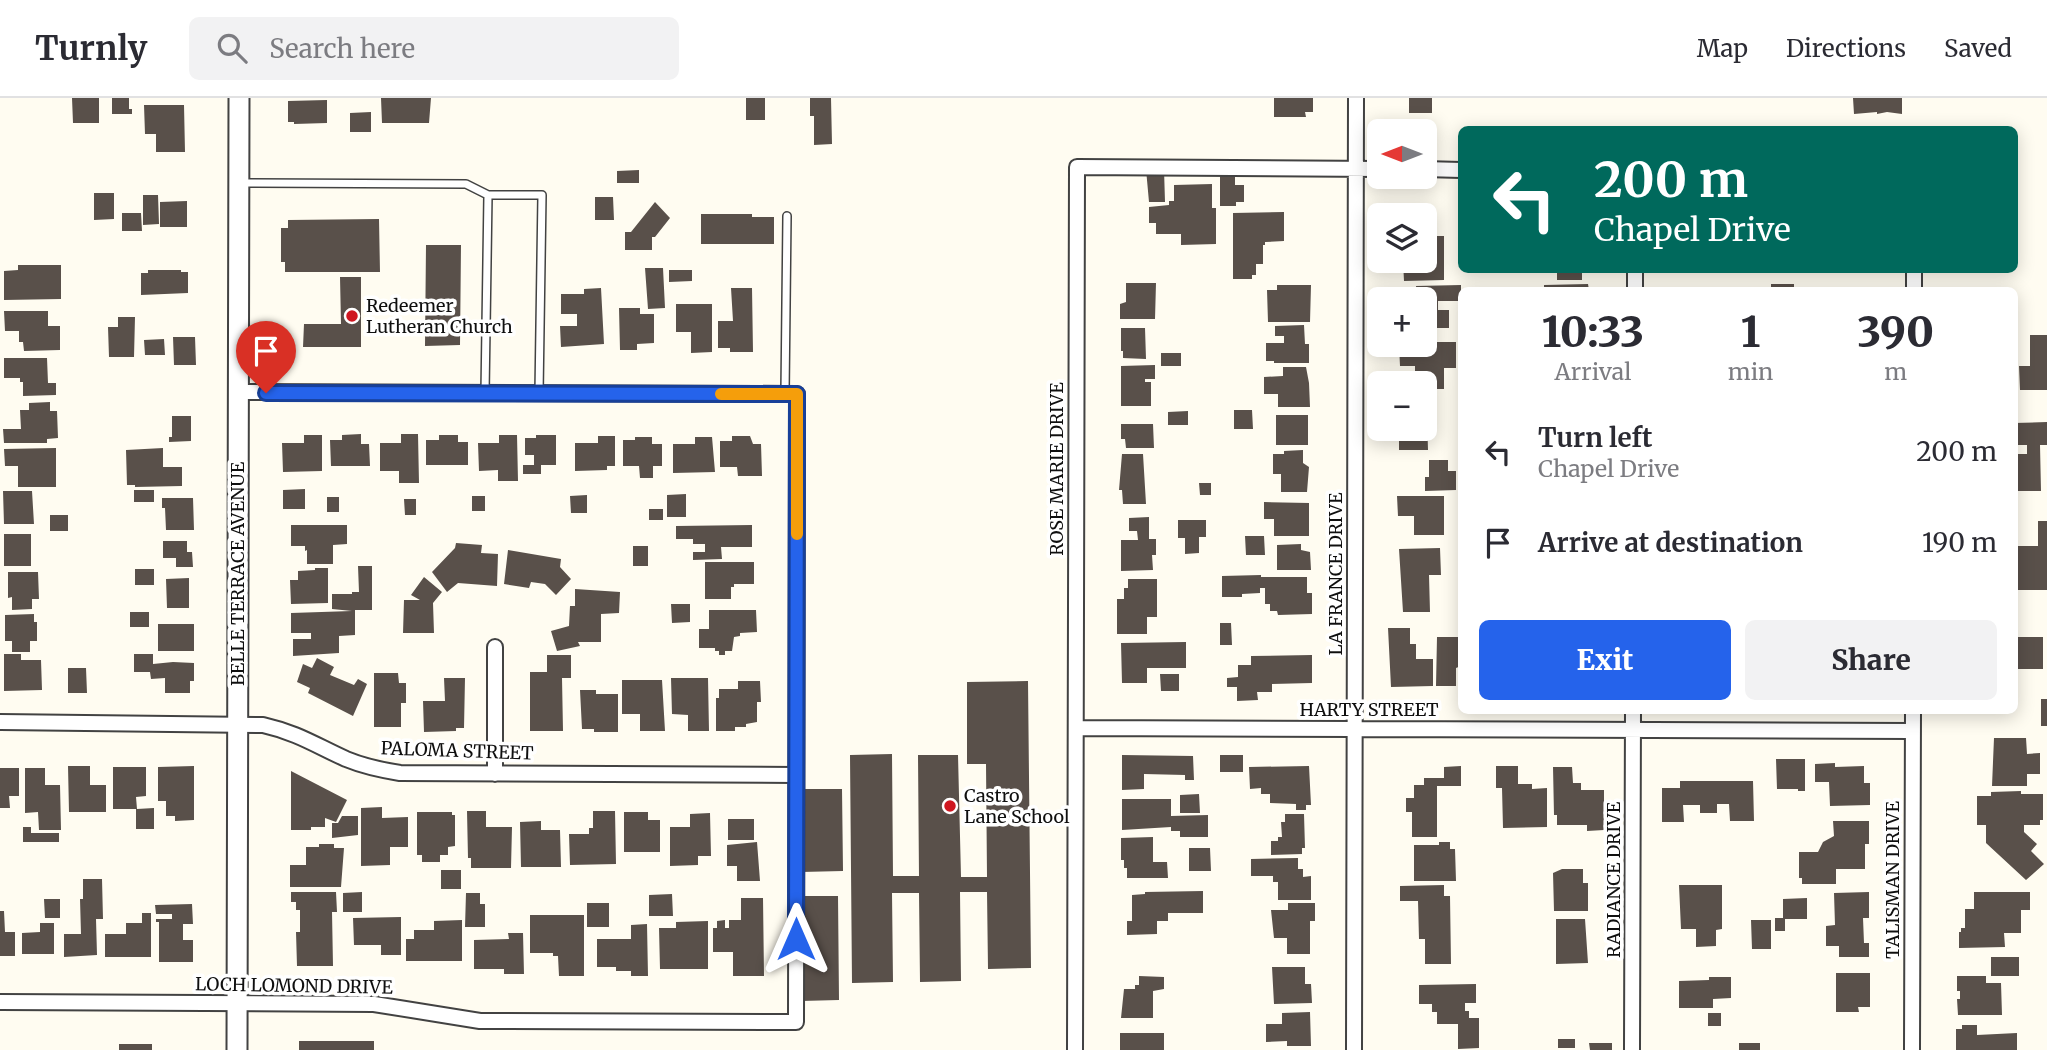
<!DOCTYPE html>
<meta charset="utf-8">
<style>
:root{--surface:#fff;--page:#f2f2f3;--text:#2b2b33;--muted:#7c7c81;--line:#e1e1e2;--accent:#2563eb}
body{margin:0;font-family:Merriweather,serif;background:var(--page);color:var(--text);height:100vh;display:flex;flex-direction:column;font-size:26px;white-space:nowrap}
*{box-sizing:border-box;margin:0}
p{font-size:23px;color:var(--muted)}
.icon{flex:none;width:38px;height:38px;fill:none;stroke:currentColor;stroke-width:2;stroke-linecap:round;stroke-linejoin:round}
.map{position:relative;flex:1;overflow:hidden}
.details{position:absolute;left:1458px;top:189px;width:560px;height:427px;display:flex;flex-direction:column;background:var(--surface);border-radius:10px;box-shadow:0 4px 18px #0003}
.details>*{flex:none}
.banner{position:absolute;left:1458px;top:28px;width:560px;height:147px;border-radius:10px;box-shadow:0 4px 18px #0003;background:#00695c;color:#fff;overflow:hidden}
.needle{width:46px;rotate:270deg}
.fabs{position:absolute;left:1367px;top:21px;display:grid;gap:14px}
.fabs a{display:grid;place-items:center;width:70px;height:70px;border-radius:10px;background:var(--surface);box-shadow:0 4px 18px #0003;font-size:35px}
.pin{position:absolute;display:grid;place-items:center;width:60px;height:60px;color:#fff;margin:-72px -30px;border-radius:50% 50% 50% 0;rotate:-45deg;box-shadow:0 0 7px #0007}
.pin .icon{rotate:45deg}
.me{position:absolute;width:77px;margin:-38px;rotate:0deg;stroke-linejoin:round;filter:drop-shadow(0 0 5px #0008)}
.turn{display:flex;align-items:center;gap:24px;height:147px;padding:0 21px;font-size:32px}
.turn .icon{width:91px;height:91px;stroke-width:2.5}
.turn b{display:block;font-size:49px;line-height:60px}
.eta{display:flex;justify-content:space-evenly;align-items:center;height:119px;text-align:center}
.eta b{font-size:42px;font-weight:800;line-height:49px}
.primary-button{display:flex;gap:14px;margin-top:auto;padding:14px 21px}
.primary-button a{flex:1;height:80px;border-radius:10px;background:var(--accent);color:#fff;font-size:28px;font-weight:800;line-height:80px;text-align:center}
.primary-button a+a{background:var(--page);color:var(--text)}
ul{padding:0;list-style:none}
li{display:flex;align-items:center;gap:21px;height:91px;padding:0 21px}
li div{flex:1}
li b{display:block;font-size:26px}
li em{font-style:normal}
header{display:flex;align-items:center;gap:42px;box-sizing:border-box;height:98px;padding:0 35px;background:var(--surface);border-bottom:2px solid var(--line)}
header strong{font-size:33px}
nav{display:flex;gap:38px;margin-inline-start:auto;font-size:24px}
.search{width:490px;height:63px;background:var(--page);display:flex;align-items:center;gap:18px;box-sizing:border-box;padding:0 24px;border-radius:10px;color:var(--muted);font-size:26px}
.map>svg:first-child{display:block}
</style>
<header>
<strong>Turnly</strong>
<div class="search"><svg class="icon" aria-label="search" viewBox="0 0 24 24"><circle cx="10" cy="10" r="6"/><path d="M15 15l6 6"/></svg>Search here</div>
<nav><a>Map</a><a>Directions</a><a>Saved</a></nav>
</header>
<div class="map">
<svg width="2047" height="952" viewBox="0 0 2047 952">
<rect width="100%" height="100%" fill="#fffcf1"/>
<path fill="#59504a" d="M72,0H99V25H73Z
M112,0H129V11H132V16H112Z
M381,0H431L429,25H382Z
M746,0H765V22H746Z
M810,0H831L832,46L814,47V18H810Z
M1274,0H1313V14H1305L1306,19H1274Z
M1409,0H1432V15H1409Z
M1853,0H1902V16L1887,14L1877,16V14L1854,16Z
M327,2V25L294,26V24H288V3Z
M144,7H184L185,54H156V36H145Z
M371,14V34H350V15Z
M1146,71H1164L1165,104H1149Z
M639,72V85H617V73Z
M1235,77V87H1244V104H1236V108H1220V78Z
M1212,86V110H1216V146L1181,147V136H1156V125H1149V109L1169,107V103H1174V87Z
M94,95H114V121L94,122Z
M143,97H158L159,126L143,127Z
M595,99H613L614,122H595Z
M187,103V129H160V104Z
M655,104L670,120L655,139H652V152H625V134H631Z
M1284,114V143L1265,144V147H1263V166H1256V177H1252V181H1233V115Z
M122,115H141L142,133H122Z
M701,116H752V119H774V146H701Z
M379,121L380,174H285V164H281V130H288V122Z
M1424,138H1444V182L1404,183L1403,163H1424Z
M426,147H461L460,247L425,248Z
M18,167H61V201L4,202V173L18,172Z
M645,170H663L665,210L648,211Z
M148,172H181V174H188V195L141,197V175H148Z
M669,172H692V183L669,184Z
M1557,172H1582V182H1557Z
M340,179H361V249H303L304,226H341Z
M1126,185H1156L1155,221H1120V206L1126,204Z
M1588,186L1589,192H1544V187Z
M1771,186H1794V192H1771Z
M1277,187H1311L1310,224H1268L1267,192H1277Z
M1461,187V203H1438V212H1449V230H1433V241H1424V201H1417L1416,188Z
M601,190L604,246L561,249L560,228H577V216H561V196H584V191Z
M731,190H752L753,254H730V250H718V223H733Z
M676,206H712V254L691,255V234H676Z
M619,210H640V216H654V245L637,246V252H620Z
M4,213H48V228H60V252L24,253L23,244H19V233H5Z
M118,219H135L134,259H109L108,229H118Z
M1304,227L1305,246H1309V265H1274V263H1266V245H1284V238H1275V228Z
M1121,230H1145L1146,261L1123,260V253H1121Z
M2030,237H2047V292H2020L2019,268H2030Z
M173,239H195L196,267H174Z
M164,241L165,257H145L144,242Z
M1429,244H1456V270H1444V291H1424V285H1415V268H1400L1399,247H1429Z
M1161,255H1181V268H1161Z
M4,260H47L48,285H56V297L23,298V284H20V280H4Z
M1155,267V281H1145V284H1151V308H1121V268Z
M1283,269H1306L1309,285L1310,309H1278V296H1264V279L1283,278Z
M1424,296H1432V318L1427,319L1428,352H1399V331H1424Z
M50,304V313H57L58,340L47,341V345H4L3,331H21L20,312H29V305Z
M1234,312H1252L1253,331H1234Z
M1188,313V327H1168V314Z
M1276,317H1308V347H1276Z
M172,318H191V343L169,344V339H172Z
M2047,324V347H2040L2041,393H2014V356H2027V347H2014V325Z
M1121,326H1153L1154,350H1126L1125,341H1121Z
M361,336V346H369L370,368H331L330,342H342V337Z
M401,336H418L419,385H399V373H380V345H401Z
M304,337H322V373L283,374L282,345H304Z
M439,337H458V344H468V367H426V342H439Z
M499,337H517L518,383H498V372L479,373L478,345H499Z
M536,337H556V367H541V376H523V367H534V357H525V340H536Z
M598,338H615V368H607V372L575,373V345H598Z
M732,338H750L753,346H761L762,378H738L737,369H720V343H732Z
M635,339H652V346H662V368H653V380H640L639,368H623V342H635Z
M695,339H712L715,374L673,375V346H695Z
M56,350V389H18V368H5L4,351Z
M163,350V369H182V388L135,389V387H127L126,352Z
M1303,352V365L1309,369L1307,394H1281V376H1273V356H1284V353Z
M1122,356H1143L1146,406H1123L1122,392H1119Z
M1429,362H1448V373H1456V392L1425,393V379H1429Z
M1199,385H1211V397H1200Z
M305,391V411H283V392Z
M134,392H154V404H134Z
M3,393H32L34,426H4Z
M686,396V419H667V397Z
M587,397V415H571L570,398Z
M472,398H485V413H472Z
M1397,398H1444V437H1414V418H1398Z
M327,399H339V414H327Z
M162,400H193L194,432H166L165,410H162Z
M404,401H416V417H405Z
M1264,404L1309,405V438H1274V421H1264Z
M649,411H663V422H649Z
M50,417H68V433H50Z
M1149,419V441H1156V457H1152L1153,472L1121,473V442H1138L1137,433H1129V420Z
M1178,422H1206V439H1199V455L1185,456V440H1178Z
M2038,423H2047V492H2014V448H2038Z
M291,427H347V446L333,447V466H307V452L305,453V448H291Z
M752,427V449H721L722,461L693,462V454H705V446H693V441H676V428Z
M4,436H31V468H4Z
M1245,438H1264L1265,457H1246Z
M163,443H187V454H192L193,469H176V460H163Z
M456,445L482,447L481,455L498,456L497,488L458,485L447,494L432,474L455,450Z
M1301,446V452L1310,454L1311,472H1277V447Z
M633,448H648V468H633Z
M1440,450L1441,477H1429L1430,514H1403L1399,451Z
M508,452L561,461L560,469L571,481L556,497L545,486L531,484L529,490L504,486Z
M705,464H754V486H734V489H731V501H705Z
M358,468H372V512H355V537L339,538V555L293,558V541H311V535H291V515L352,513L332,511V496H352V494H359Z
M315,470H328V505L291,506L290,482H298V473L315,472Z
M135,471H154V487H135Z
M8,474H38L39,501H32V511L12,512V499L8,500Z
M1261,477V479H1307V495H1312V516L1278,517L1277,513H1270V506H1265V490H1260V495L1242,496V499H1222V478Z
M424,479L442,494L433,505L434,535H403L404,502H420L411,497Z
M189,480V510H167L166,481Z
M1128,481H1157V519H1147V536H1117V501H1124V490H1128Z
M575,491L620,494L619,515L601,516V544H578L580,548L557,553L551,533L569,528L570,508H575Z
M671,506H690V524L672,525Z
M709,512H756L757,534L740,535V538L734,539L732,553H725V557H719V553H715V550H699V531H709Z
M130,514H149V529H130Z
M34,516V524H37V543H30V554H12V543H5V517Z
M1220,525H1231L1232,547H1220Z
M158,526H194V553H158Z
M1388,530H1410V546H1416V561H1433V588L1391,589Z
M1437,539H1461V568L1456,570V588H1436Z
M2014,539H2043V571H2014Z
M1186,544V570H1147V585H1122L1121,545Z
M4,556H21V562H41L42,592L4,593Z
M134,556H153V566L173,564L194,565V583H190V595H165V580L151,581L150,574H134Z
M547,557H571V580H562L563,633H530V574H547Z
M1312,557V585L1272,586V594H1257L1258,602L1237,603V589H1227V580L1238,579V567H1251V558Z
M317,560L334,569L330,577L354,587L358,581L367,586L353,618L308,595L310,590L297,584L303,566L312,570Z
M68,570H86L87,595H68Z
M374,575H398L399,585H406V605H401V629H374Z
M1160,576H1179V593H1161Z
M444,580H465L464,630H456V633L424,634L423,603H445Z
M671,580H708L709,633H688V617L672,616Z
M622,582H662L665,633H640V616H622Z
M738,583H760L761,604H757V624L746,626V629H735V633H716V600H719V591H738Z
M1028,583L1031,870L988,871L987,794H960L961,883L920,884L919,795H892L893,884L852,885L850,657L892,656L893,778H919L918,657H958L961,779H987L986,666H967V584Z
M580,592H596V596H618V634H594V631H582Z
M2041,601H2047V628H2041Z
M1994,640H2026L2027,656L2040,655V676H2027V688H1992Z
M1122,657L1193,658L1194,682H1185V677L1144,676V691L1122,692Z
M1220,657H1243V674H1220Z
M1776,661H1805V693H1798V691H1777Z
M1835,665V669L1864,668V685H1870V707L1830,708L1829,684H1815V666Z
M68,668H90V687H106V714H69Z
M194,668V722L175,723V718H166V703H158V669Z
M1309,668L1311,707H1306V712H1296V706L1270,705V696H1261V690L1250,691L1249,669Z
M1461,668V688H1437V739H1412V714H1406V700H1414V687H1424V680H1444V669Z
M1496,668H1518V686H1532V691L1547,690V729L1503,730L1502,690H1496Z
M113,669H146V698L136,699L137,711L154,710V731H136V711H113Z
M1553,669H1572L1573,685H1581V692H1604V732L1587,733V727H1557V717H1554Z
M0,670H19V698H9L10,710H0Z
M25,670H45V687H60L61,732H39L38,714L25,715Z
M291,673L347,702L336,724L325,720V729H311V732H291Z
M1680,683H1753L1754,723H1730L1729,706H1717V715H1700V707H1683L1684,724H1662V690H1680Z
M801,691H842L843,773L801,774Z
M2021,693V696H2043V722H2040V727H2024V734L2037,746L2031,753L2044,766L2026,782L1986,745V727H1977V698H1991V694Z
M1199,696L1200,715H1180V697Z
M1122,701H1171V718L1208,717V739H1180V733H1171V729L1122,732Z
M382,709V720L408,719V749H390V767L361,768V710Z
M467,713H486V729H512L511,770H471V760H468Z
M593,713H615L616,766L570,767L569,736H589V730H593Z
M417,714H452V717H455V748L448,749V757H440V764H422V757H417Z
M624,714H648V722H660V754H624Z
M710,715L711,758H698V767L670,768V729H690V716Z
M1285,716H1304L1305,750H1302V756L1271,757V743H1278V739H1282L1281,724H1285Z
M342,718H358V737L332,740V725H338Z
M728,721H754V742H728Z
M541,723V732H560L561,769H521L520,724Z
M1833,723H1869V746H1865V771H1836V786H1802V780H1799V754H1818L1823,744L1834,738Z
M23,729H31V735H59V744H23Z
M1153,739V764H1167L1168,780H1127V770H1124V762H1121V740Z
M757,744L760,783H737V768H727V747Z
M1439,744H1450V751H1455L1456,783H1414V747H1439Z
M319,746H334V750H344L341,789H290V767H306V749H319Z
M1189,750H1210L1211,773H1189Z
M1298,760V771H1303V779L1311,778V802H1278V784H1273V778H1251V761Z
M1562,771H1583V785H1588V813H1554L1553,775Z
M441,772H461V791H441Z
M83,781H102L103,821H96L97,857L64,859V836H81L80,801H83Z
M1444,787V798H1450L1451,866H1425V841H1419L1418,803H1400V788Z
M1679,787H1722V831L1716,832V848L1696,849V831H1681Z
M1203,793V815H1168V823H1157V836L1127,837V823H1132V797L1145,796V794Z
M291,794H336L337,814H332L333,868H297L296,834H300V812H296V804H291Z
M362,794V814H343V795Z
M1869,794V820H1863L1864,845H1869V859H1839V848H1826V828L1835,827L1834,795Z
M1974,794H2030V812H2021V835H2004L2005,849L1959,850V834H1961V830H1965V811H1974Z
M466,795H480V806H485V829H465Z
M672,796L673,818H649V797Z
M800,798H838L839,902L801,903Z
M741,800H763L764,878H733V854H713V830H717V823L725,822V830H729V822H741Z
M1807,800V821H1785V833H1775V820H1783V801Z
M44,801H60V820H45Z
M587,805H609V829H587Z
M1288,805H1315V823H1310V856H1287V840H1274L1271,812H1288Z
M192,806L193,826H183V842H193V864H159V824H156V821H172V816H156L155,807Z
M0,813H4L5,834H15V858H0Z
M142,815H151V859H105V836H126V825H142Z
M530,817H584V878H559L558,858H553V855H530Z
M401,819V857H381V847H354L353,820Z
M1556,821H1585L1588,865L1556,866Z
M462,822V863H406V841H414V832H434V823Z
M1751,822H1771V851H1752Z
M708,823V871H660L659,830H676V824Z
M40,825H54V856H22V835L40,834Z
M647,826L648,878H631V873H616V869H597V841H631V827Z
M508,835H523L524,876H504V871H474V842L509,841Z
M1991,859H2019V878H1991Z
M1272,869H1305V886H1311L1312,905L1274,906Z
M1836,875H1870V909H1858L1859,914H1836Z
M1139,878L1164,879V891L1153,893V920H1121L1124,891H1135V887H1139Z
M1957,878H1986V885H2001L2002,917H1958L1957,901H1960V893H1957Z
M1709,879H1731V900L1713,901V910H1679V883L1709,882Z
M1476,886V905H1465V913H1469V920H1479V950L1458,951V926H1437V914H1432V906H1419V887Z
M1310,914L1311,948H1287V943L1266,944V926H1282V915Z
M1708,915H1721V928H1708Z
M1962,927H1977V937L2017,935V952H1956V931H1962Z
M1120,935H1164V952H1120Z
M1558,941H1575V950H1558Z
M299,943H374V952H299Z
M1589,945H1612V952H1590Z
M1739,945H1760V952H1739Z
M119,946H152V952H119Z"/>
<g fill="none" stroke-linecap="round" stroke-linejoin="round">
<g stroke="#424242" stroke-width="10">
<path id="service" d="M239,85L466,86L488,97
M485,295L488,97H542L539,295
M785,295L787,118"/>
</g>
<g stroke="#424242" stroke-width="18">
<path id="minor" d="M1424,71L1461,72
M1635,192V172
M1914,192V172
M0,624L263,627C298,635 315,647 346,661C363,668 381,672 400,675L796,677
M1076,630L1913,633
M495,676V549
M0,904L374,906L480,923L796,924L797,296L238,294
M1075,952L1077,69L1379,71
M1354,952L1356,0
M1632,952L1633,612
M1912,952L1913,612"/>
</g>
<g stroke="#424242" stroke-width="23">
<path id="tertiary" d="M237,952L239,0"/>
</g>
<use href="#service" stroke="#fff" stroke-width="7"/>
<use href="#minor" stroke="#fff" stroke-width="14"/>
<use href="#tertiary" stroke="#fff" stroke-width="19"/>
</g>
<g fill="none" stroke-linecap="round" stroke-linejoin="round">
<g stroke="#184099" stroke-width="18">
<path id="route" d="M266,295L797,296L796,841"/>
</g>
<use href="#route" stroke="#2563eb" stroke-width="12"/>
<path stroke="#f59e0b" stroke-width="12" d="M721,296H797V436"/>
</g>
<g fill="#cf1720" stroke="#fff" stroke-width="2.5">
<circle cx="352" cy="218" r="7"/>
<circle cx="950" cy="708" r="7"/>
</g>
<g text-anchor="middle" stroke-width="7" stroke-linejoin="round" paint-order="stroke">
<g font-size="18" fill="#0f0f0f" stroke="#fff" text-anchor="start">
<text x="366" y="214">Redeemer<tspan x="366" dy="21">Lutheran Church</tspan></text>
<text x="964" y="704">Castro<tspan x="964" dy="21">Lane School</tspan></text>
</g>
<g font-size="18" fill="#0f0f0f" stroke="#fff">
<text transform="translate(1057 371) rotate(-90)" y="6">ROSE MARIE DRIVE</text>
<text transform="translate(238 476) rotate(-90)" y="6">BELLE TERRACE AVENUE</text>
<text transform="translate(1336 476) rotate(-90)" y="6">LA FRANCE DRIVE</text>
<text x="1369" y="618">HARTY STREET</text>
<text transform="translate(457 653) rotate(2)" y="6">PALOMA STREET</text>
<text transform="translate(1614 782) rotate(-90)" y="6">RADIANCE DRIVE</text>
<text transform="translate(1893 782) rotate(-90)" y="6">TALISMAN DRIVE</text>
<text transform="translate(294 888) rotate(1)" y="6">LOCH LOMOND DRIVE</text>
</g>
</g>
</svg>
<div class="fabs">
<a><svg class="needle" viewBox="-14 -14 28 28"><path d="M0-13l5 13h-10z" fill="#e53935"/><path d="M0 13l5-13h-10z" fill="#7c7c81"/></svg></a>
<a><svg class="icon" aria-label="layers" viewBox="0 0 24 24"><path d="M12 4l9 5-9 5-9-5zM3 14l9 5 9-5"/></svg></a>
<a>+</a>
<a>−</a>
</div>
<div class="pin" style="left:266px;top:295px;background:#d93025"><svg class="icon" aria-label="arrive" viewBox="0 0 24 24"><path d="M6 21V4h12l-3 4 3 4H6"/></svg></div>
<svg class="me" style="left:796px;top:841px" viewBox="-20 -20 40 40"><path d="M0-17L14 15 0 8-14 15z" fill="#2563eb" stroke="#fff" stroke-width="4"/></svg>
<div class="banner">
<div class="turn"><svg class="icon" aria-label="left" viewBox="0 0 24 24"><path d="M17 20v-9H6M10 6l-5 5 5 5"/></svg><div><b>200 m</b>Chapel Drive</div></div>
</div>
<section class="details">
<div class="eta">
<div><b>10:33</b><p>Arrival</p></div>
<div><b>1</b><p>min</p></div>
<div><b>390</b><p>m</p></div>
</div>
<ul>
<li><svg class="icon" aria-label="left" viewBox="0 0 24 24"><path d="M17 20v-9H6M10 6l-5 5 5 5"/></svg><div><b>Turn left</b><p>Chapel Drive</p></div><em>200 m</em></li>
<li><svg class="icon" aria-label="arrive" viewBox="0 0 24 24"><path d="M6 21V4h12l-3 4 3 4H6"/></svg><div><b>Arrive at destination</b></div><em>190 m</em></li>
</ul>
<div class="primary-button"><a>Exit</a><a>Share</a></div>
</section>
</div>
